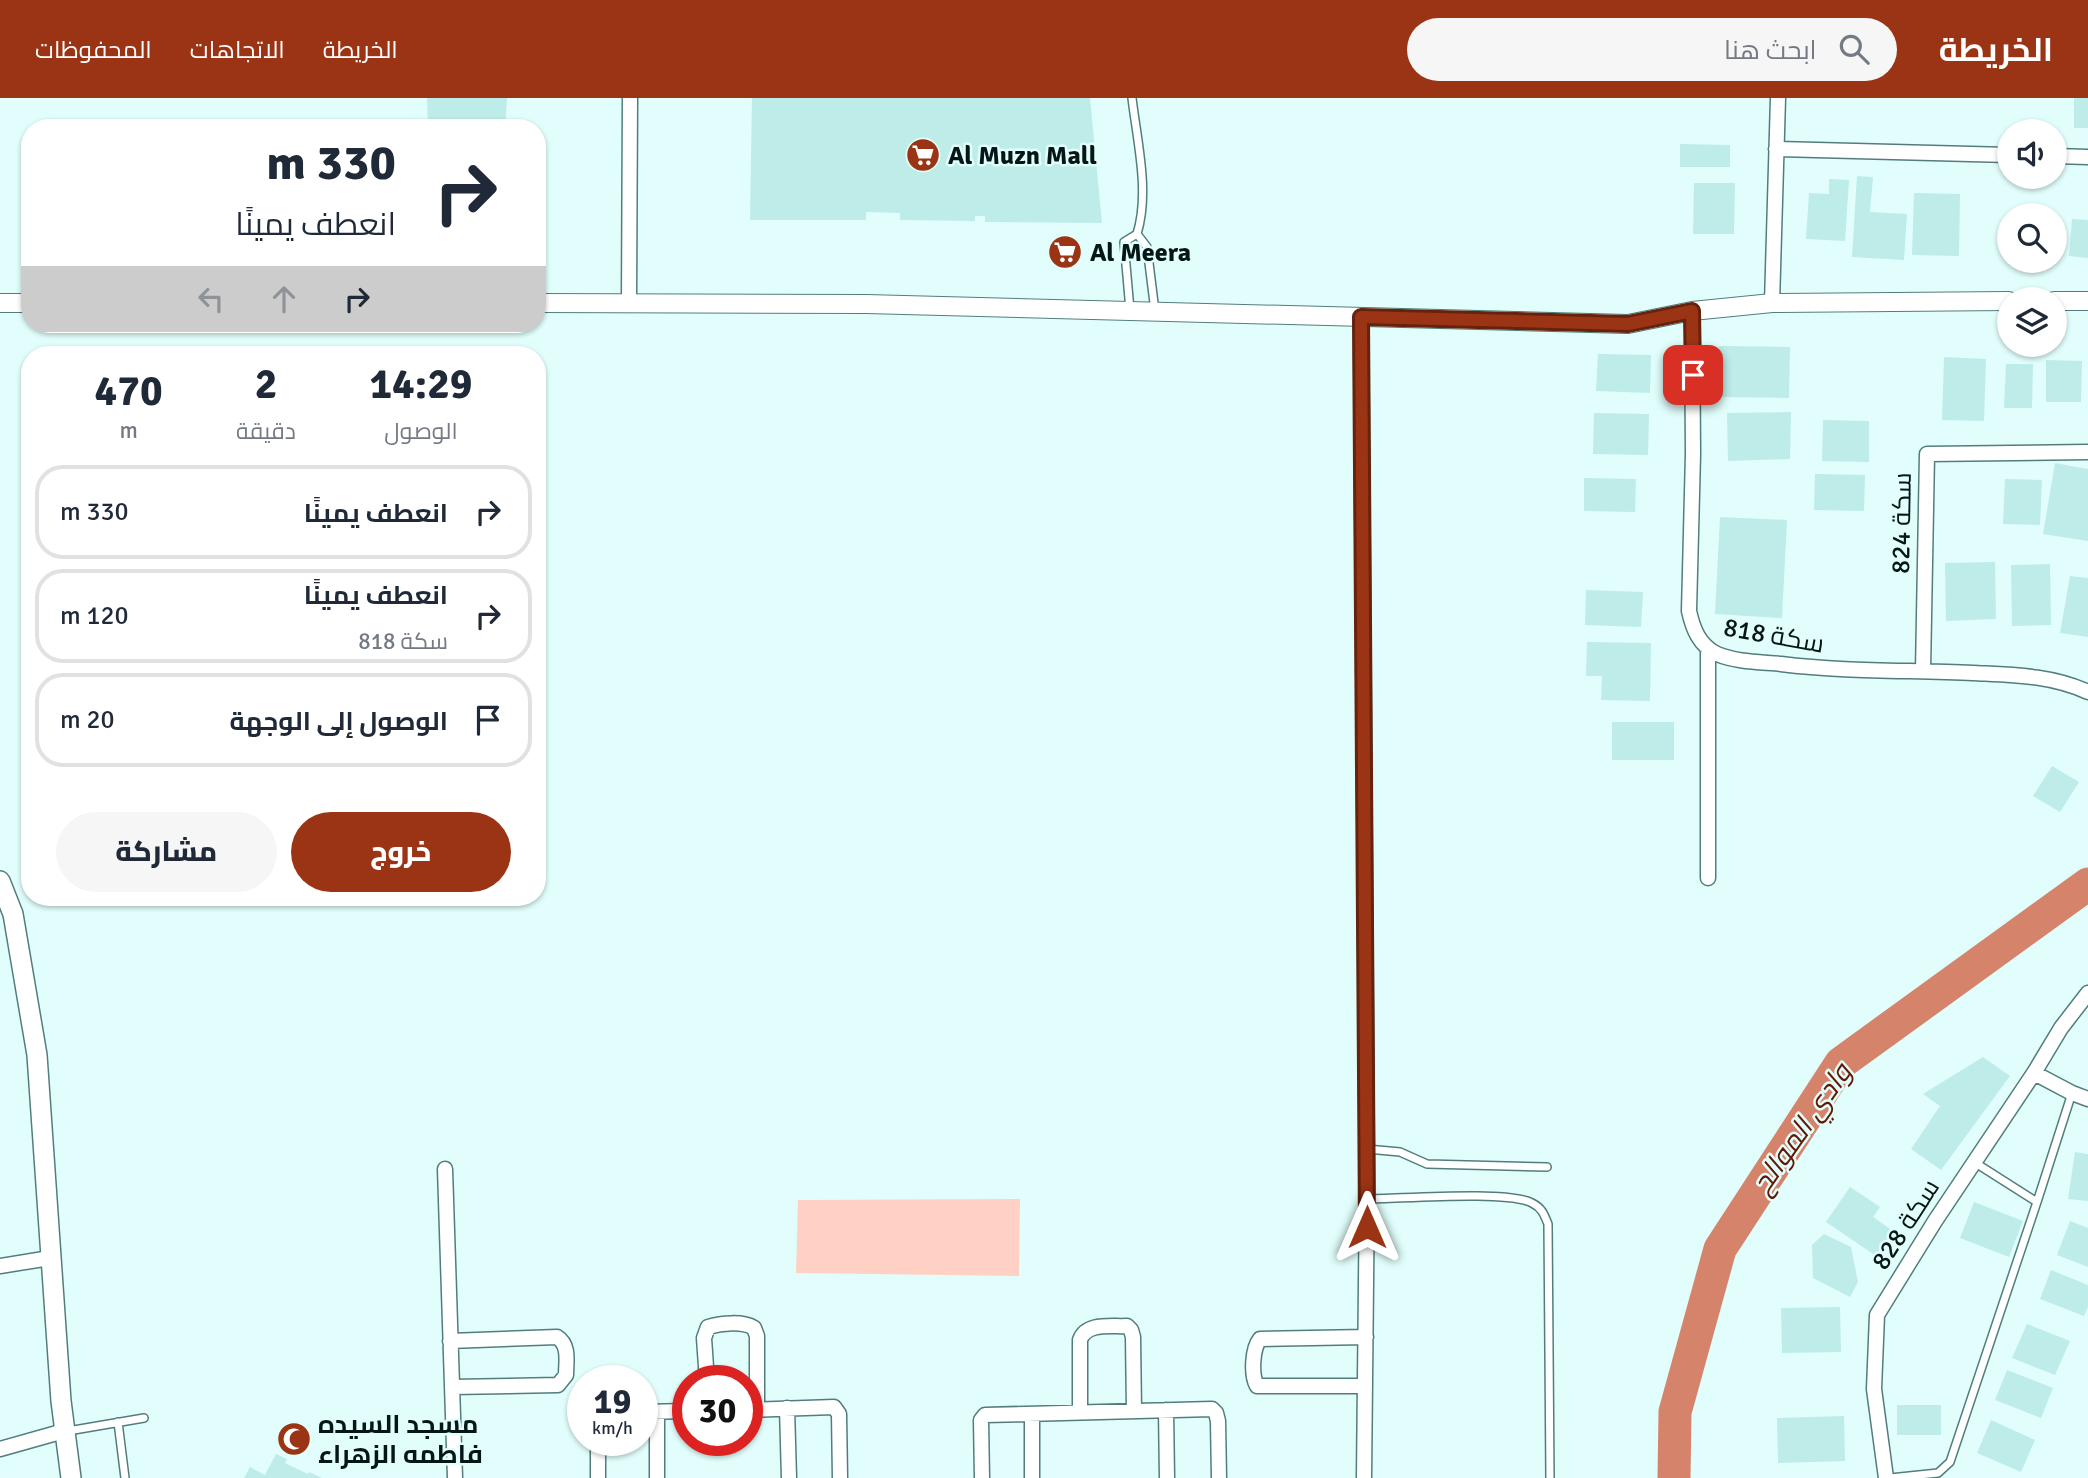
<!DOCTYPE html>
<html lang="ar">
<meta charset="utf-8">
<style>
:root{--surface:#fff;--page:#f6f6f7;--text:#1f2937;--muted:#747a83;--line:#e0e1e3;--accent:#9b3414}
body{margin:0;font-family:Signika,Cairo,sans-serif;background:var(--page);color:var(--text);direction:rtl;height:100vh;display:flex;flex-direction:column;font-size:26px;white-space:nowrap}
*{box-sizing:border-box;margin:0}
p{font-size:23px;color:var(--muted)}
.icon{flex:none;width:38px;height:38px;fill:none;stroke:currentColor;stroke-width:2;stroke-linecap:round;stroke-linejoin:round}
.map{position:relative;flex:1;overflow:hidden;direction:ltr}
.sheet{position:absolute;left:21px;top:248px;width:525px;height:560px;display:flex;flex-direction:column;background:var(--surface);border-radius:28px;box-shadow:0 2px 5px #0004;direction:rtl}
.sheet>*{flex:none}
.banner{position:absolute;left:21px;top:21px;width:525px;height:214px;border-radius:28px;box-shadow:0 2px 5px #0004;direction:rtl;background:#fff;color:var(--text);overflow:hidden}
.controls{position:absolute;left:1997px;top:21px;display:grid;gap:14px}
.controls a{display:grid;place-items:center;width:70px;height:70px;border-radius:50%;background:var(--surface);box-shadow:0 2px 5px #0004;font-size:35px}
.speed{position:absolute;left:567px;top:1267px;display:flex;gap:14px;font-size:35px;font-weight:700;text-align:center}
.speed>*{display:grid;place-content:center;width:91px;height:91px;border-radius:50%;background:var(--surface);box-shadow:0 2px 5px #0004;line-height:1}
.speed small{font-size:18px;font-weight:400}
.speed .limit{border:10px solid #d22;background:#fff;color:#111}
.pin{position:absolute;display:grid;place-items:center;width:60px;height:60px;color:#fff;margin:-30px;border-radius:14px;box-shadow:0 4px 10px #0006}
.me{position:absolute;width:77px;margin:-38px;rotate:0deg;stroke-linejoin:round;filter:drop-shadow(0 0 5px #0008)}
.turn{display:flex;align-items:center;gap:24px;height:147px;padding:0 35px;font-size:32px}
.turn .icon{width:91px;height:91px;stroke-width:2.5}
.turn b{display:block;font-size:49px;line-height:60px}
.lanes{display:flex;align-items:center;height:66px;padding:0 35px;background:#0003;justify-content:center;gap:35px;direction:ltr}
.lanes .off{opacity:.35}
.eta{display:flex;justify-content:space-evenly;align-items:center;height:119px;text-align:center}
.eta b{font-size:42px;font-weight:800;line-height:49px}
.cta{display:flex;gap:14px;margin-top:auto;padding:14px 35px}
.cta a{flex:1;height:80px;border-radius:42px;background:var(--accent);color:#fff;font-size:28px;font-weight:800;line-height:80px;text-align:center}
.cta a+a{background:var(--page);color:var(--text)}
ul{padding:0;list-style:none}
li{display:flex;align-items:center;gap:21px;height:94px;margin:0 14px 10px;padding:0 21px;border:4px solid var(--line);border-radius:28px}
li div{flex:1}
li b{display:block;font-size:26px}
li em{font-style:normal}
header{display:flex;align-items:center;gap:42px;box-sizing:border-box;height:98px;padding:0 35px;background:var(--accent);color:#fff}
header strong{font-size:33px}
nav{display:flex;gap:38px;margin-inline-start:auto;font-size:24px}
.search{width:490px;height:63px;background:var(--page);display:flex;align-items:center;gap:18px;box-sizing:border-box;padding:0 24px;border-radius:38px;color:var(--muted);font-size:26px}
.map>svg:first-child{display:block}
</style>
<header>
<strong>الخريطة</strong>
<div class="search"><svg class="icon" aria-label="search" viewBox="0 0 24 24"><circle cx="10" cy="10" r="6"/><path d="M15 15l6 6"/></svg>ابحث هنا</div>
<nav><a>الخريطة</a><a>الاتجاهات</a><a>المحفوظات</a></nav>
</header>
<div class="map">
<svg width="2088" height="1380" viewBox="0 0 2088 1380">
<rect width="100%" height="100%" fill="#e1fefc"/>
<path fill="#ffd1c4" d="M1020,1101L1019,1178L796,1175L798,1102Z"/>
<g fill="none" stroke-linecap="round" stroke-linejoin="round">
<path stroke="#d6836c" stroke-width="33" d="M1674,1380L1675,1314L1720,1151L1841,965L2088,786"/>
</g>
<path fill="#bdece9" d="M427,0H507L505,30H428Z
M752,0H1090L1102,125L985,124V118H975V123L900,122V115L866,114V122H750Z
M2074,0H2088V30H2074Z
M1680,46L1730,47V69H1680Z
M1857,78L1873,79L1870,114L1907,116L1904,162L1852,159Z
M1829,81L1849,82L1845,143L1806,141L1809,95L1829,96Z
M1694,85H1735L1734,136H1693Z
M1914,95L1960,96L1959,158L1912,157Z
M2072,121L2088,122V160L2069,158Z
M1719,248L1790,249L1789,300L1718,299Z
M1598,256L1651,257L1650,295L1596,293Z
M1944,259L1986,261L1984,323L1942,322Z
M2046,262L2082,263L2081,304H2046Z
M2006,266H2033L2032,310H2004Z
M1791,314L1790,361L1728,363L1727,315Z
M1594,315L1649,316L1648,357L1593,356Z
M1823,322L1869,323V364L1822,363Z
M2055,365L2088,371V443L2043,436Z
M1815,376L1865,377L1864,413L1814,412Z
M1584,380L1636,381L1635,414L1584,413Z
M2005,381L2042,382L2040,427L2003,426Z
M1720,419L1787,422L1782,520L1715,516Z
M1995,464L1996,521L1946,523L1945,465Z
M2050,466L2051,527L2012,528L2011,467Z
M2070,478L2088,480V539L2060,535Z
M1586,492L1643,494L1641,529L1585,527Z
M1587,544L1651,545L1650,603L1601,602L1602,578H1586Z
M1612,624H1674V662H1612Z
M2052,668L2079,684L2060,714L2033,698Z
M1983,959L2010,978L1941,1072L1911,1051L1940,1008L1923,996Z
M2075,1054L2088,1056V1103L2068,1101Z
M1850,1089L1880,1109L1873,1119L1896,1135L1879,1160L1826,1124Z
M1974,1104L2023,1123L2009,1159L1960,1140Z
M2070,1123L2088,1130V1169L2057,1157Z
M1824,1136L1851,1149L1858,1184L1850,1199L1813,1180L1812,1147Z
M2051,1172L2088,1187V1209L2084,1218L2040,1201Z
M1840,1209L1841,1254L1782,1255L1781,1210Z
M2027,1226L2070,1243L2055,1277L2012,1260Z
M2007,1272L2053,1290L2041,1320L1995,1302Z
M1897,1307H1941V1337H1897Z
M1844,1318L1845,1363L1778,1365L1777,1320Z
M1991,1322L2035,1342L2021,1374L1977,1355Z
M276,1356L287,1361L285,1365L308,1376L309,1374L322,1380H244L250,1369L265,1377Z"/>
<g fill="none" stroke-linecap="round" stroke-linejoin="round">
<g stroke="#517e7b" stroke-width="10">
<path id="service" d="M1137,136L1147,149L1155,213
M1130,212L1124,144L1137,136C1150,94 1137,43 1132,0
M1367,1051L1400,1054L1427,1066L1547,1069
M1367,1101C1401,1101 1507,1092 1532,1105C1542,1110 1544,1116 1548,1126L1550,1380
M2037,1104L2072,995
M118,1324L125,1380
M68,1333L144,1320
M1890,1380L1938,1375L1950,1364L2037,1104L1974,1064"/>
</g>
<g stroke="#517e7b" stroke-width="17">
<path id="minor" d="M1776,51L2009,57
M2054,58L2088,59
M629,205L630,0
M1772,205L1778,0
M1692,213L1693,356L1689,513C1693,531 1699,547 1717,556C1736,564 1761,564 1781,566C1845,574 1909,572 1973,575C2013,577 2051,577 2088,594
M1361,219L1367,1087L1364,1380
M1923,573L1927,356L2088,354
M1708,780V550
M2034,975L2061,930L2088,895
M445,1071L455,1380
M0,1168L50,1160
M450,1243L557,1239C570,1247 566,1264 566,1277L558,1287L452,1289
M707,1283L704,1240L708,1229C721,1225 743,1223 754,1230L757,1238V1311
M1365,1288H1257C1251,1277 1252,1251 1260,1241L1366,1239
M787,1310L789,1380
M751,1312L834,1309L839,1316L840,1380
M1166,1312L1167,1380
M642,1314L688,1313
M657,1314V1380
M1080,1314V1242C1086,1224 1111,1229 1127,1228L1131,1232L1133,1239L1134,1313
M0,1351L64,1333
M598,1380V1342
M982,1380L981,1322L985,1317L1212,1311L1216,1315L1218,1323L1219,1380
M1032,1380V1316
M1886,1380L1874,1291L1877,1217L1935,1123L2034,975L2072,995L2088,1001"/>
</g>
<g stroke="#517e7b" stroke-width="20">
<path id="tertiary" d="M2054,203H2088
M0,205H30
M537,205L866,206L1628,226L1692,213L1772,205L2009,203"/>
</g>
<g stroke="#517e7b" stroke-width="22">
<path id="secondary" d="M0,783L13,816L37,957L61,1303L71,1380"/>
</g>
<use href="#service" stroke="#fff" stroke-width="7"/>
<use href="#minor" stroke="#fff" stroke-width="14"/>
<use href="#tertiary" stroke="#fff" stroke-width="18"/>
<use href="#secondary" stroke="#fff" stroke-width="19"/>
</g>
<g fill="none" stroke-linecap="round" stroke-linejoin="round">
<g stroke="#65220d" stroke-width="18">
<path id="route" d="M1367,1129L1361,219L1628,226L1692,213L1693,277"/>
</g>
<use href="#route" stroke="#9b3414" stroke-width="12"/>
</g>
<defs>
<g id="supermarket-disc" transform="scale(1.75)"><circle r="9.5" fill="#9b3414" stroke="#e1fefc"/><path d="M-6-5.5h2.5l.6 2H6L4.5 2H-2.5L-4.4-4H-6ZM-1.5 3.2a1.3 1.3 0 1 0 .1 0ZM3 3.2a1.3 1.3 0 1 0 .1 0Z" fill="#fff"/></g>
<g id="mosque-disc" transform="scale(1.75)"><circle r="9.5" fill="#9b3414" stroke="#e1fefc"/><path d="M3.5-4.9A6 6 0 1 0 3.5 4.9A5 5 0 1 1 3.5-4.9Z" fill="#fff"/></g>
</defs>
<g fill-rule="evenodd">
<use href="#supermarket-disc" x="923" y="57"/>
<use href="#supermarket-disc" x="1065" y="154"/>
<use href="#mosque-disc" x="294" y="1341"/>
</g>
<g text-anchor="middle" stroke-width="5" stroke-linejoin="round" paint-order="stroke">
<g font-size="26" font-weight="bold" fill="#041615" stroke="#e1fefc" text-anchor="start">
<text x="948" y="66">Al Muzn Mall</text>
<text x="1090" y="163">Al Meera</text>
<text x="318" y="1335">مسجد السيده<tspan x="318" dy="30">فاطمه الزهراء</tspan></text>
</g>
<g font-size="26" fill="#041615" stroke="#e1fefc">
<text transform="translate(1901 425) rotate(-89)" y="9">سكة 824</text>
<text transform="translate(1774 537) rotate(10)" y="9">سكة 818</text>
<text transform="translate(1905 1126) rotate(-57)" y="9">سكة 828</text>
</g>
<g font-size="28" font-style="italic" fill="#601600" stroke="#e1fefc">
<text transform="translate(1801 1030) rotate(-55)" y="10">وادي الموالح</text>
</g>
</g>
</svg>
<div class="controls">
<a><svg class="icon" aria-label="sound" viewBox="0 0 24 24"><path d="M4 9h4l5-4v14l-5-4H4zM17 9q2 3 0 6"/></svg></a>
<a><svg class="icon" aria-label="search" viewBox="0 0 24 24"><circle cx="10" cy="10" r="6"/><path d="M15 15l6 6"/></svg></a>
<a><svg class="icon" aria-label="layers" viewBox="0 0 24 24"><path d="M12 4l9 5-9 5-9-5zM3 14l9 5 9-5"/></svg></a>
</div>
<div class="speed"><div>19<small>km/h</small></div><div class="limit">30</div></div>
<div class="pin" style="left:1693px;top:277px;background:#d93025"><svg class="icon" aria-label="arrive" viewBox="0 0 24 24"><path d="M6 21V4h12l-3 4 3 4H6"/></svg></div>
<svg class="me" style="left:1367px;top:1129px" viewBox="-20 -20 40 40"><path d="M0-17L14 15 0 8-14 15z" fill="#9b3414" stroke="#fff" stroke-width="4"/></svg>
<div class="banner">
<div class="turn"><svg class="icon" aria-label="right" viewBox="0 0 24 24"><path d="M7 20v-9h11M14 6l5 5-5 5"/></svg><div><b>330 m</b>انعطف يمينًا</div></div>
<div class="lanes"><svg class="icon off" aria-label="left" viewBox="0 0 24 24"><path d="M17 20v-9H6M10 6l-5 5 5 5"/></svg><svg class="icon off" aria-label="ahead" viewBox="0 0 24 24"><path d="M12 20V5M6 11l6-6 6 6"/></svg><svg class="icon" aria-label="right" viewBox="0 0 24 24"><path d="M7 20v-9h11M14 6l5 5-5 5"/></svg></div>
</div>
<section class="sheet">
<div class="eta">
<div><b>14:29</b><p>الوصول</p></div>
<div><b>2</b><p>دقيقة</p></div>
<div><b>470</b><p>m</p></div>
</div>
<ul>
<li><svg class="icon" aria-label="right" viewBox="0 0 24 24"><path d="M7 20v-9h11M14 6l5 5-5 5"/></svg><div><b>انعطف يمينًا</b></div><em>330 m</em></li>
<li><svg class="icon" aria-label="right" viewBox="0 0 24 24"><path d="M7 20v-9h11M14 6l5 5-5 5"/></svg><div><b>انعطف يمينًا</b><p>سكة 818</p></div><em>120 m</em></li>
<li><svg class="icon" aria-label="arrive" viewBox="0 0 24 24"><path d="M6 21V4h12l-3 4 3 4H6"/></svg><div><b>الوصول إلى الوجهة</b></div><em>20 m</em></li>
</ul>
<div class="cta"><a>خروج</a><a>مشاركة</a></div>
</section>
</div>
